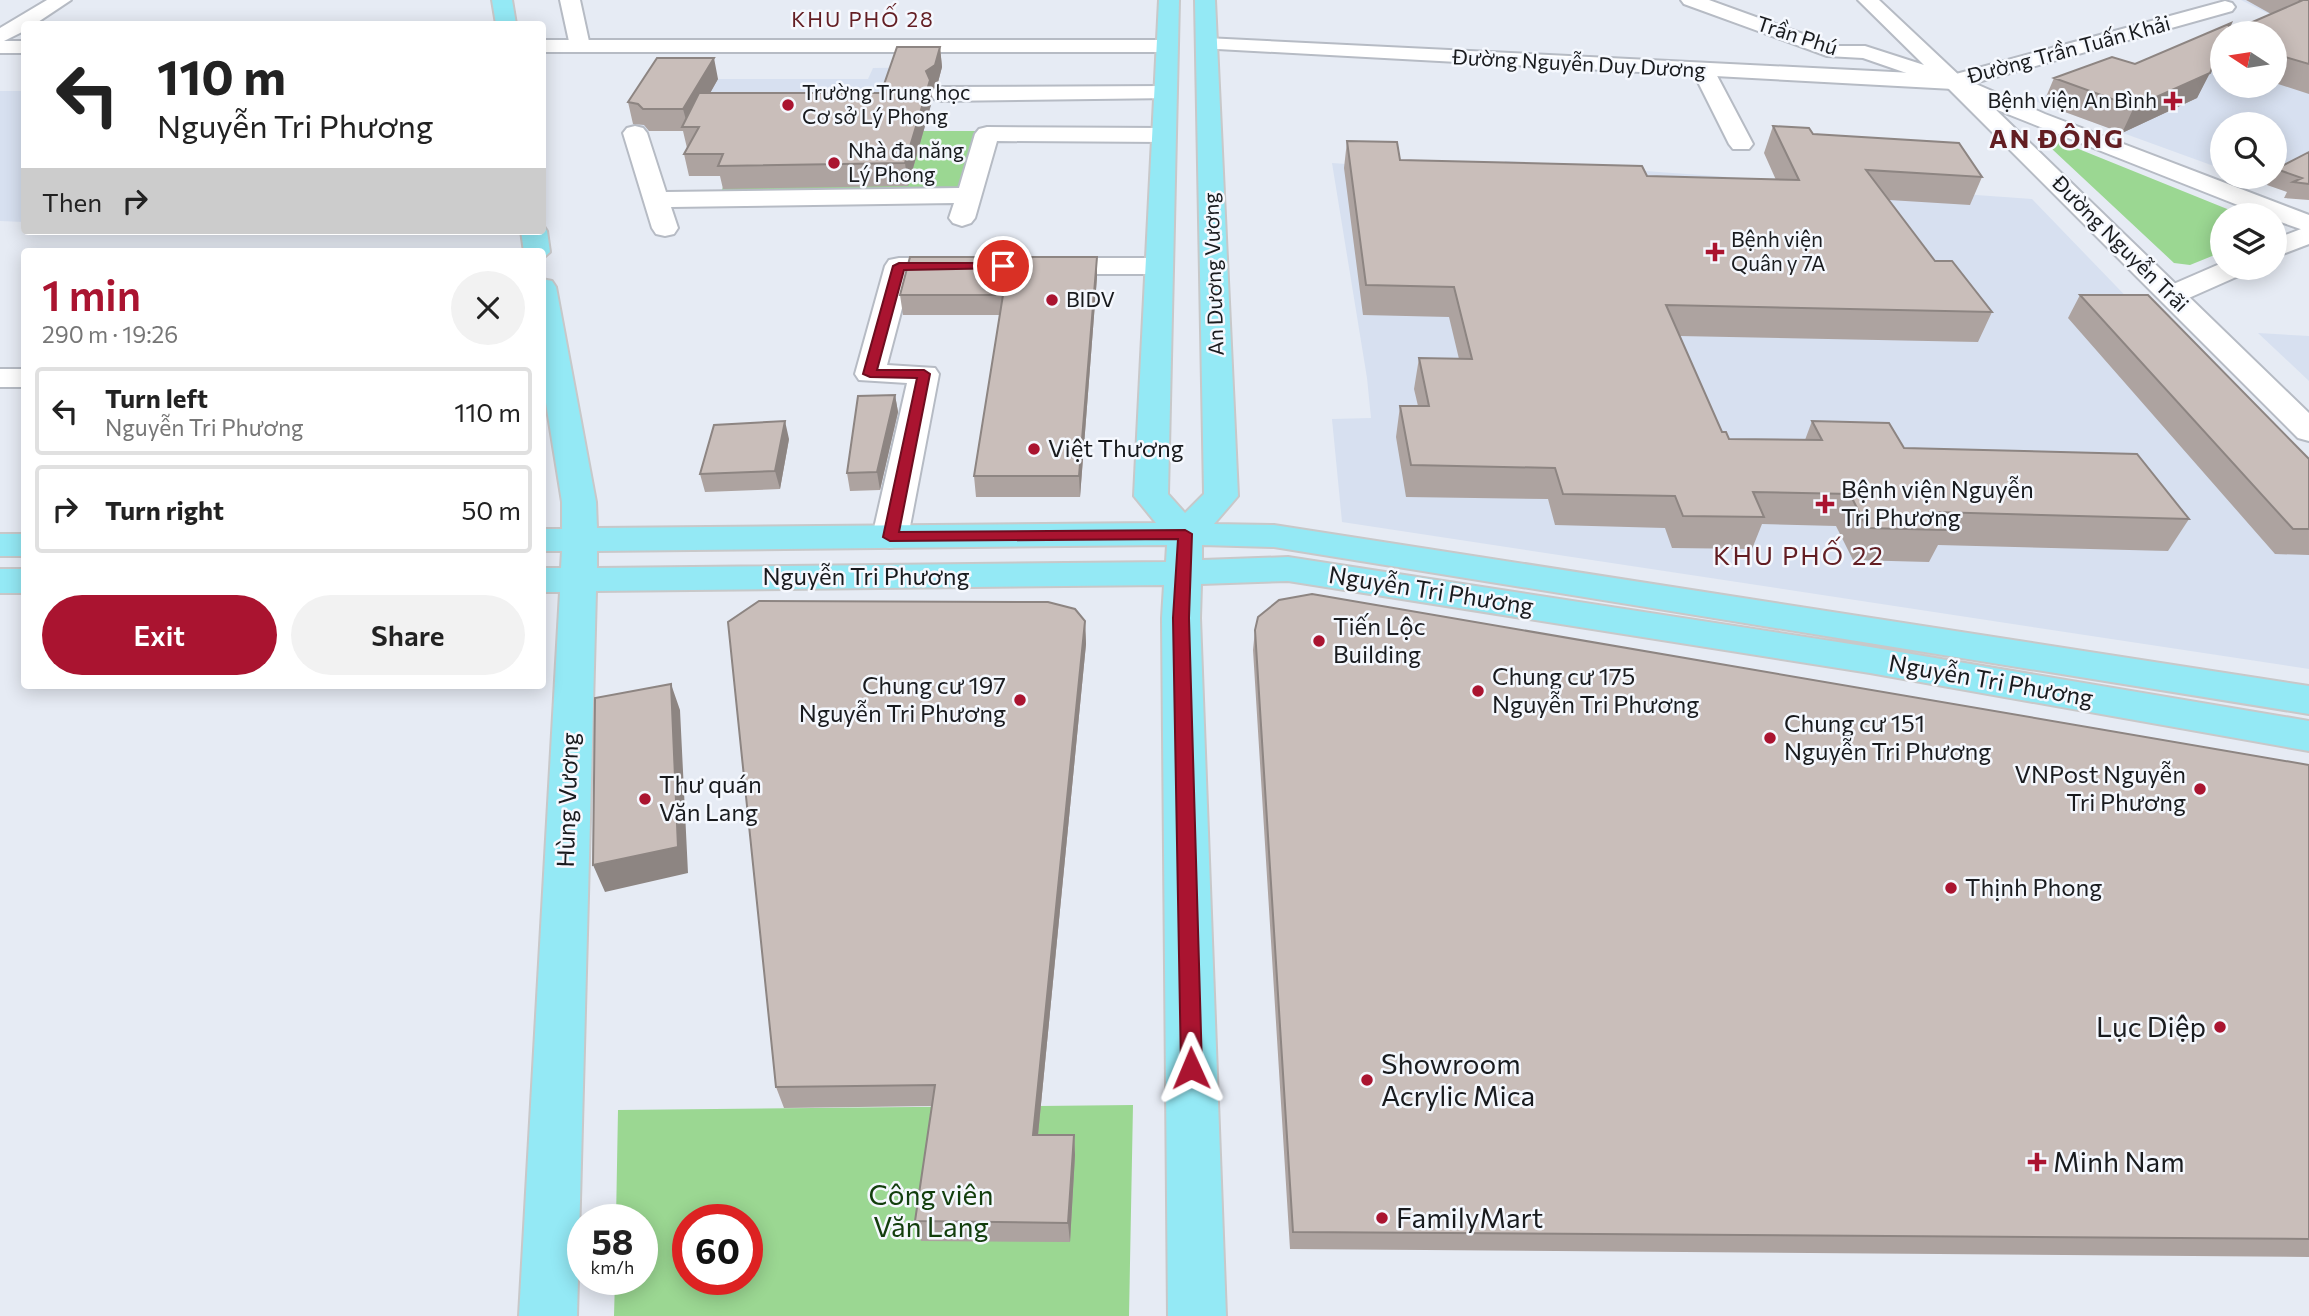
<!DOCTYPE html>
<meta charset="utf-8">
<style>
:root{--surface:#fff;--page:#f2f2f2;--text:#222;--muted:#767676;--line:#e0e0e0;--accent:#aa1430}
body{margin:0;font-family:Commissioner,sans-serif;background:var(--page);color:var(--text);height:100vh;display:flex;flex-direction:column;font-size:26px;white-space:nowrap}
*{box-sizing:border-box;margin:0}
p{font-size:23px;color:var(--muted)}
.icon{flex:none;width:38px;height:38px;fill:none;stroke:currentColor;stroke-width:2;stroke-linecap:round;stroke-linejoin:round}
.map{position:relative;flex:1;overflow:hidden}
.details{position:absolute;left:21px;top:248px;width:525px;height:441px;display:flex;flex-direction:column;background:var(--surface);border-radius:7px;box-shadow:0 4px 18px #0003}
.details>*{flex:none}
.banner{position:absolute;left:21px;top:21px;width:525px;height:214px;border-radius:7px;box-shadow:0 4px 18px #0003;background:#fff;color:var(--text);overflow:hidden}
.needle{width:46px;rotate:282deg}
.fabs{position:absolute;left:2210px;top:21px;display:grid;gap:14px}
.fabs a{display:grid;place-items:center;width:77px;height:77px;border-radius:50%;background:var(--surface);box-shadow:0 4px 18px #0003;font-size:35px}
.speed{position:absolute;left:567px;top:1204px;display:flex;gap:14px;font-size:35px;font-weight:700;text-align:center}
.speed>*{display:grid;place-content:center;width:91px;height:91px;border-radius:50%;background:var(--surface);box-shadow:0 4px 18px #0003;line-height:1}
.speed small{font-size:18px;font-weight:400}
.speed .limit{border:10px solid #d22;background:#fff;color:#111}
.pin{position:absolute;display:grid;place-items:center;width:60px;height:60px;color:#fff;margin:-30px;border:4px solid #fff;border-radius:50%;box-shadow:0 2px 7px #0007}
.me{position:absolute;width:77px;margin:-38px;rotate:359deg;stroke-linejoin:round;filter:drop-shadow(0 0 5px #0008)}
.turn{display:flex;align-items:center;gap:24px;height:147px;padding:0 21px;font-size:32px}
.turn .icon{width:91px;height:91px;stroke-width:2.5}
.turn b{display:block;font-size:49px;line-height:60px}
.then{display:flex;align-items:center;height:66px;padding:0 21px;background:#0003;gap:14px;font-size:26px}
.round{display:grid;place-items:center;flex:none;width:74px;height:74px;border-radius:37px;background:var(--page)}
.overview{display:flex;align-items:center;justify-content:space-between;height:119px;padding:0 21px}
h1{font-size:42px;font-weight:600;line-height:52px;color:var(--accent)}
.button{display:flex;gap:14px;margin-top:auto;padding:14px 21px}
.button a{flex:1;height:80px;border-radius:42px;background:var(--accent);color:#fff;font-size:28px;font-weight:600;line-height:80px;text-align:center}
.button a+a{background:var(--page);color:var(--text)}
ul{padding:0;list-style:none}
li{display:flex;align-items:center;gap:21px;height:88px;margin:0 14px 10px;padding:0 7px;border:4px solid var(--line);border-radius:7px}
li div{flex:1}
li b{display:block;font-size:26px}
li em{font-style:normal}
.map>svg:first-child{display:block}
</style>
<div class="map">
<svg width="2309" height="1316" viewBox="0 0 2309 1316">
<rect width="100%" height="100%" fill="#e6ebf4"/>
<path fill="#d7e0f0" d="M2241,0H2309V199L2245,177H2275V124H2222V169L2029,99L2100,81L2222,39V86H2275L2273,16Z
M942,67L924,131H629L662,79H868L873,68Z
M0,91H24V222L0,221Z
M1505,161L2032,199L2309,486V669L1342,522L1332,419L1371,418L1367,378L1332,163L1501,175Z
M2258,333L2309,336V381Z"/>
<path fill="#9bd792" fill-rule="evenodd" d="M697,131H981L962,192L720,195L727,176H689L704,150Z
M2037,135H2044L2242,215H2222V252L2190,265L2174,263Z
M1133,1105L1129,1316H614L615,1279H642V1220H616L618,1110ZM688,1220H747V1279H688Z"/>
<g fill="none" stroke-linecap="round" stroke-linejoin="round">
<g stroke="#b6bbc4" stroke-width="4">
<path id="minor" d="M560,0H580L590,46L587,50H573L570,46Z
M2225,1L2232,3L2235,7L2232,11L1953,89L1945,87L1942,82L1945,77Z
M1703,64L1711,65L1714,70L1753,144L1749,149H1733L1729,144L1692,70L1695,65Z
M1165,86L1173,88L1176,93L1173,98L942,101L934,99L931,94L934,89L942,87Z
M635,126L643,128L647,133L666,192L959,188L975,134L979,129L987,127L1163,128L1171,130L1175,135L1171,140L1163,142L997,141L975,218L971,223L962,226L953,223L949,218L954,203L671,207L678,228L674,234L665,236L656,234L652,228L623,133L627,128Z
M899,258H960L970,260L974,266L970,272L911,274L887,365L935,368L939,374L908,537L902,545L890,548L878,545L872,537L907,383L859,380L855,374L885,266L889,260Z
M1045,258H1159L1169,260L1173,266L1169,272L1159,274H1045L1035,272L1031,266L1035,260Z
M0,369H24V387H0Z"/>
</g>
<g stroke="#b6bbc4" stroke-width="4">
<path id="tertiary" d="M1206,38L1953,75L1961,77L1964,82L1961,87L1953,89L1199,48L1196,44L1199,40Z
M542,40H1167L1174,42L1177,46L1174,50L1167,52H542Z
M0,41H24V53H0Z
M2309,226V244L2275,257V239Z
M2222,263V268H2247L2243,274L2182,301L2172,303L2162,301L2158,295L2162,289Z"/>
</g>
<g stroke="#b6bbc4" stroke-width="4">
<path id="secondary" d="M47,0H71L35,24H24V31L0,43V28Z
M1681,0H1709L1836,46H1865L1924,65L1858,0H1879L1962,78L2045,114L2309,215V232L2275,220V215H2263L1995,109L2309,413V441L2298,438L1947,87L1863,58L1827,56L1684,4Z"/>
</g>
<g stroke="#c8c8c9" stroke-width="4">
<path id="primary" d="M492,0H512L516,24H496Z
M1159,0H1179L1168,494L1185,513L1204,494L1195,0H1215L1238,496L1214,524L1274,525L2309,686V714L1274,547L1202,545V560L1288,557L1870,647L2309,721V751L1870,673L1288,581L1201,584L1200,618L1226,1316H1168L1162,618L1164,585L596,591L577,1316H519L560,592H542V568H561L562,551H542V529H562V502L542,378V279L552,281L556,287L596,502L597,528L1156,523L1134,496ZM1167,545L1166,562L597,568V551Z
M543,225L547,231L550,252L542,259V252H524L521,231H542Z
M0,534H24V556H0Z
M0,569H24V593H0Z"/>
</g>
<use href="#minor" fill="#fff" fill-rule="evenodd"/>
<use href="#tertiary" fill="#fff" fill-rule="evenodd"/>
<use href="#secondary" fill="#fff" fill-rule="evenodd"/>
<use href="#primary" fill="#94e9f5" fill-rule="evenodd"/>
</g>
<path fill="#ada3a0" d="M2246,0H2309V94L2275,83V33L2271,14Z
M2222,33V66L2214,63L2197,98L2122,133L2043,104L2054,78L2135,64Z
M940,47L942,67L937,86L931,90L932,101L908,186L723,189L720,176H689L684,154L687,148L683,131H649L644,125L633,124L628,102L718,79L710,93H881Z
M1773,126L1813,134L1982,177L1970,205L1889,200L1935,261L1992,312L1978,342L1679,336L1722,432L1729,439L1805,440L1812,421L1904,448L2189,519L2168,551L1938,545L1929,562L1853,560L1836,526L1762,524L1752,549L1672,548L1665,528L1555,525L1548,499L1406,497L1396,437L1400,406H1418L1414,389L1419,358L1459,359L1449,317L1363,315L1344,168L1347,141L1400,160L1647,176L1776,180L1764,153Z
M2309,152V200L2284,198L2287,192L2267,185L2272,177H2275L2276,169Z
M1097,277L1080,497H976L974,476L1000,315H903L900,295Z
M2080,295L2309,459V555L2275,554L2068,318Z
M895,395L898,412L880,490L850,491L847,473Z
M789,439L780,489L705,492L700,474Z
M1085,621L1086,644L1038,1135H1074L1075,1155L1070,1242L921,1241L915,1221L932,1106L784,1108L776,1087Z
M1255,630L2309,765V1257L1290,1249L1253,650Z"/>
<path fill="#8d8582" d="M940,47L942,67L937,86L931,90L932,101L908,186L905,163L926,71Z
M714,58L718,79L691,127H688L683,109Z
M2210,73L2197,98L2122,133L2134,107Z
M1097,257V277L1080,497L1079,476Z
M895,395L898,412L880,490L877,472Z
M785,421L789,439L780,489L775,471Z
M1085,621L1086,644L1036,1155L1033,1135Z
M671,684L680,710L688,873L605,892L593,865Z
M1074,1135L1075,1155L1070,1242L1068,1223Z"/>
<path fill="#c9beba" stroke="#8d8582" stroke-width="2" d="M2299,0H2309V64L2275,54V33H2227L2301,1Z
M2231,23L2226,33H2222V43L2210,73L2134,107L2054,78L2112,57L2135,64Z
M897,47H940L935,65L926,71L930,80L905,163L718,166L723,154H684L699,127H682L699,93H881Z
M657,58H714L683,109H643L638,104L628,102Z
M1773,126L1809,128L1813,134L1959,143L1982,177L1866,170L1935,261H1952L1992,312L1666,305L1722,432H1726L1729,439L1822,440L1812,421L1889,423L1904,448L2137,454L2189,519L1935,512L1945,530L1867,528L1850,494L1753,492L1764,517L1683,516L1675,496L1563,494L1555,468L1411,465L1400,406H1429L1419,358L1472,359L1454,287L1366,285L1347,141L1397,142L1400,160L1642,166L1647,176L1799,180Z
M2309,152V184L2293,182L2302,178L2276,169Z
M910,257H1097L1079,476H974L1003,295H900Z
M2080,295H2148L2309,459V529H2293Z
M895,395L877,472L847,473L858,396Z
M785,421L775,471L700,474L714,425Z
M1312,594L2309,765V1239L1293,1232L1255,630L1258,617L1279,600Z
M759,601L1048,602L1075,609L1085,621L1033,1135H1074L1068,1223L915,1221L935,1085L776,1087L728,622Z
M671,684L678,847L593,865L595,698Z"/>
<path fill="#aa1430" stroke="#6e0d1f" stroke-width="2" d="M1003,263L1007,264V268L904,270L877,370H924L930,374L899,532L1185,530L1192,534L1189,618L1202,1068L1199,1074L1191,1077L1184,1074L1181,1068L1173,618L1178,539L890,541L883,537L917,378L870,377L863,374L893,266L899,263Z"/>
<g fill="#aa1430" stroke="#f5f8fe" stroke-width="2.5">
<path d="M2169.5 90.5h7v7h7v7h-7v7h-7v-7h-7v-7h7z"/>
<circle cx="788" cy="105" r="7"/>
<circle cx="834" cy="163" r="7"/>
<path d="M1711.5 241.5h7v7h7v7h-7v7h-7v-7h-7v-7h7z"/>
<circle cx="1052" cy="300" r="7"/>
<circle cx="1034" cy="449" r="7"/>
<path d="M1821.5 493.5h7v7h7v7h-7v7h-7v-7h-7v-7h7z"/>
<circle cx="1319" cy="641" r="7"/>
<circle cx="1478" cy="691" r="7"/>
<circle cx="1020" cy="700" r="7"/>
<circle cx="1770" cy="738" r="7"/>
<circle cx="2200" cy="789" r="7"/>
<circle cx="645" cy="799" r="7"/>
<circle cx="1951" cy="888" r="7"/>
<circle cx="2220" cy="1027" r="7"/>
<circle cx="1367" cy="1080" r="7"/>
<path d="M2033.5 1151.5h7v7h7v7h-7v7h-7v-7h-7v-7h7z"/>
<circle cx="1382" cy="1218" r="7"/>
</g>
<g text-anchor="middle" stroke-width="5" stroke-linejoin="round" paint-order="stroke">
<g font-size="21" letter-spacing="2" fill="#631e23" stroke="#f5f8fe">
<text x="863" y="27">KHU PHỐ 28</text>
</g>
<g font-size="21" fill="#191b1e" stroke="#f5f8fe">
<text transform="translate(1797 36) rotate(18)" y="7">Trần Phú</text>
<text transform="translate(2069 50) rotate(-15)" y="7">Đường Trần Tuấn Khải</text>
<text transform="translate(1579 64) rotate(3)" y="7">Đường Nguyễn Duy Dương</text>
<text transform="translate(2120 244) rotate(45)" y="7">Đường Nguyễn Trãi</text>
<text transform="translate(1214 274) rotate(-92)" y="7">An Dương Vương</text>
</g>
<g font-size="21" fill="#191b1e" stroke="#f5f8fe" text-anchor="start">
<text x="802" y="100">Trường Trung học<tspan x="802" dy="24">Cơ sở Lý Phong</tspan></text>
<text x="2157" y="108" text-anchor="end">Bệnh viện An Bình</text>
<text x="848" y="158">Nhà đa năng<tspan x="848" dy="24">Lý Phong</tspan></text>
<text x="1731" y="247">Bệnh viện<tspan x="1731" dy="24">Quân y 7A</tspan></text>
<text x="1066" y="307">BIDV</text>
</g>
<g font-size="24" fill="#191b1e" stroke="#f5f8fe" text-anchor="start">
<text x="1048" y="457">Việt Thương</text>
<text x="1841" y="498">Bệnh viện Nguyễn<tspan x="1841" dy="28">Tri Phương</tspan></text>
<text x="1333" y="635">Tiến Lộc<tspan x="1333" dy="28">Building</tspan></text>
<text x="1492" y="685">Chung cư 175<tspan x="1492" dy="28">Nguyễn Tri Phương</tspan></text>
<text x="1006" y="694" text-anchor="end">Chung cư 197<tspan x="1006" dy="28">Nguyễn Tri Phương</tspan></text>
<text x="1784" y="732">Chung cư 151<tspan x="1784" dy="28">Nguyễn Tri Phương</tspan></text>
<text x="2186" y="783" text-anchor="end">VNPost Nguyễn<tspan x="2186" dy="28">Tri Phương</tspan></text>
<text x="659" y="793">Thư quán<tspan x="659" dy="28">Văn Lang</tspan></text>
<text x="1965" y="896">Thịnh Phong</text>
</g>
<g font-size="24" fill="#191b1e" stroke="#f5f8fe">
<text x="866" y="585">Nguyễn Tri Phương</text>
<text transform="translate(1431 591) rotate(9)" y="8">Nguyễn Tri Phương</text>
<text transform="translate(1991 681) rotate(10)" y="8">Nguyễn Tri Phương</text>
<text transform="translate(568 800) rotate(-88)" y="8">Hùng Vương</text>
</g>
<g font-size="26" font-weight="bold" letter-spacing="2" fill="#631e23" stroke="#f5f8fe">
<text x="2057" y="148">AN ĐÔNG</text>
</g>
<g font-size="26" letter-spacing="2" fill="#631e23" stroke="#f5f8fe">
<text x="1799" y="565">KHU PHỐ 22</text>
</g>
<g font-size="28" fill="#191b1e" stroke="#f5f8fe" text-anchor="start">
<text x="2206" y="1037" text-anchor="end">Lục Diệp</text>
<text x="1381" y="1074">Showroom<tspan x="1381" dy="32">Acrylic Mica</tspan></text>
<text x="2053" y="1172">Minh Nam</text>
<text x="1396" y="1228">FamilyMart</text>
</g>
<g font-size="28" fill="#123e0c" stroke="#f5f8fe">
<text x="931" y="1205">Công viên<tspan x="931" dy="32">Văn Lang</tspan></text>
</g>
</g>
</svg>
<div class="fabs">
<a><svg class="needle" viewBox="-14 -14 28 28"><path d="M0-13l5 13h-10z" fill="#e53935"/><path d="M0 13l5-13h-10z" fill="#767676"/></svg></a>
<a><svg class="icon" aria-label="search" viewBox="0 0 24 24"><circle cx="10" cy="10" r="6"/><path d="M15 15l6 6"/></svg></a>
<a><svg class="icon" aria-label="layers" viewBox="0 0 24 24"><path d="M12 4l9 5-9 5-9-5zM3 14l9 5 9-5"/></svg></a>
</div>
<div class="speed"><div>58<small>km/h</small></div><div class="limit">60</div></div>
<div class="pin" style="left:1003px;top:266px;background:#d93025"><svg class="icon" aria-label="arrive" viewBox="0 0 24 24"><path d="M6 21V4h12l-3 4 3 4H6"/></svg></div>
<svg class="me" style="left:1191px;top:1068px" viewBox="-20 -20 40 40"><path d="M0-17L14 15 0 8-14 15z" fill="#aa1430" stroke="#fff" stroke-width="4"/></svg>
<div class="banner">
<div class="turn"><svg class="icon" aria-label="left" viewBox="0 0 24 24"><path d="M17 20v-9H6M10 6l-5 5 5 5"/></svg><div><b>110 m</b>Nguyễn Tri Phương</div></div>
<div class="then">Then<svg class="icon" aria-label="right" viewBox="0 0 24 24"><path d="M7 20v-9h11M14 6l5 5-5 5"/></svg></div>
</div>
<section class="details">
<div class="overview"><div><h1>1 min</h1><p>290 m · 19:26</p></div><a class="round"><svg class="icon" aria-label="close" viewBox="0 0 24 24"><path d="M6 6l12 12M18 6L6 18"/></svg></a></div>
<ul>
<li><svg class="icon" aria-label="left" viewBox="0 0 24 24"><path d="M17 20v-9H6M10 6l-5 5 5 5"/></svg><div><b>Turn left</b><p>Nguyễn Tri Phương</p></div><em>110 m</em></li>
<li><svg class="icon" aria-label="right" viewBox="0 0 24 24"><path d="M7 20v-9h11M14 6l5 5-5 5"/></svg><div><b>Turn right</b></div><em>50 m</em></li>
</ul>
<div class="button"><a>Exit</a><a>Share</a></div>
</section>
</div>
